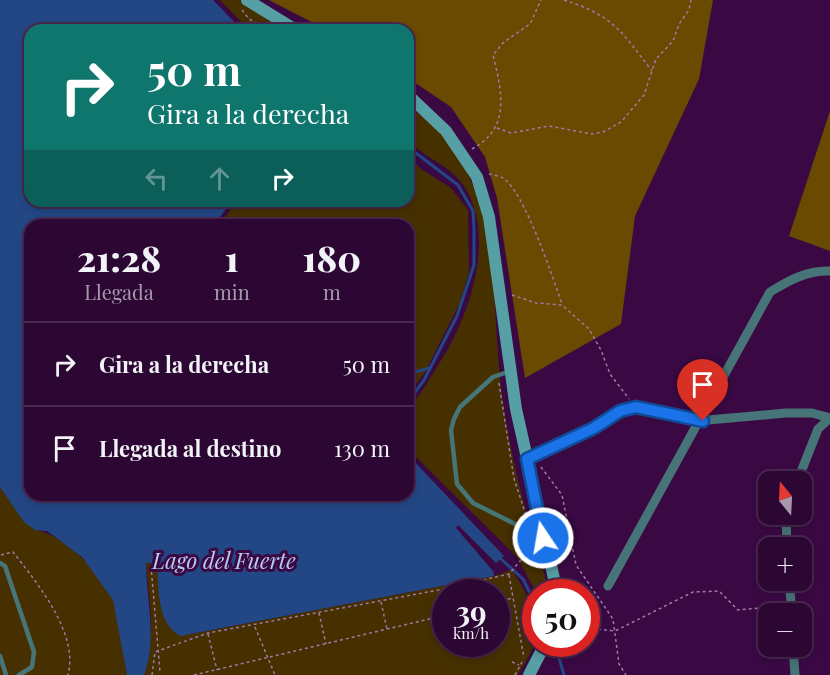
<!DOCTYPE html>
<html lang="es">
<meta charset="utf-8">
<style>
:root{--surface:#2c0733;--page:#38153f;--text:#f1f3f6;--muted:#a699ac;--line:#48284e}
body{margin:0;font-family:"Playfair Display",serif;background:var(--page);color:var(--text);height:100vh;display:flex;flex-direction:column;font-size:22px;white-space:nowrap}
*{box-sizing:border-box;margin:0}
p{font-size:20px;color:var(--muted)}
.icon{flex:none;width:33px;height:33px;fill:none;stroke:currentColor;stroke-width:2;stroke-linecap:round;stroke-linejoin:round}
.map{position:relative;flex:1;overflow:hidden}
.details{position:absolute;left:24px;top:219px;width:390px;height:282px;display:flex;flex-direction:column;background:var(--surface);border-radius:18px;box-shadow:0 3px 9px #0003,0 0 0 2px var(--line)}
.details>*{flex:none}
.guide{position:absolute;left:24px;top:24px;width:390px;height:183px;border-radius:18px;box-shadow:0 3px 9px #0003,0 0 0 2px var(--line);background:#0f766e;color:#fff;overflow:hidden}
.needle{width:39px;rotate:342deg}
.fabs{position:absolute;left:758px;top:471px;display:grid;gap:12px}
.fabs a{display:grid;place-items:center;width:54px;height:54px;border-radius:12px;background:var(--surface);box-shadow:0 3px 9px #0003,0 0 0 2px var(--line);font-size:30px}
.speed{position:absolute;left:432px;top:579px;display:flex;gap:12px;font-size:30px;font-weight:700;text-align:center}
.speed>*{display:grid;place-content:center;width:78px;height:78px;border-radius:50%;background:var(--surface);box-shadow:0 3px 9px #0003,0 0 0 2px var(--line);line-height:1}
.speed small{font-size:15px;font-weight:400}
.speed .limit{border:9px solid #d22;background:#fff;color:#111}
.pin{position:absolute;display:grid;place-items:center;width:51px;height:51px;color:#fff;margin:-62px -26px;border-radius:50% 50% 50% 0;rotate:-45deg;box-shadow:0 0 6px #0007}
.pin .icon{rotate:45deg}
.me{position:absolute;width:66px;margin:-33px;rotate:348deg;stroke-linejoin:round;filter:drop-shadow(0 0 4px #0008)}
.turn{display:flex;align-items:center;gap:21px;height:126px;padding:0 24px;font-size:27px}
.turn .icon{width:78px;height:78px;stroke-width:2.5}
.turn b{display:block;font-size:42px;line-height:51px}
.lanes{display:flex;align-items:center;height:57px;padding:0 24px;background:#0003;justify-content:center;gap:30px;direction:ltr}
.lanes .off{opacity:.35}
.eta{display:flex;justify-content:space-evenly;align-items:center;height:102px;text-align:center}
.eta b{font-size:36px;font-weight:800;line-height:42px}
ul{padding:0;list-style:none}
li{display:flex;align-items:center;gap:18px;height:84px;padding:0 24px;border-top:2px solid var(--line)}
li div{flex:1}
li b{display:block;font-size:22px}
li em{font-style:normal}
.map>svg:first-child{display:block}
</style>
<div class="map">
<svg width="830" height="675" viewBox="0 0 830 675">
<rect width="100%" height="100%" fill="#3a0944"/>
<path fill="#463000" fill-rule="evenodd" d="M220,0H239L283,30H249Z
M408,106C417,113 428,120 437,129C506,200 489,312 503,402C512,466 530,531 550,592H536L517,557L408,449C408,438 404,418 409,408C411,403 417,398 420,394C430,379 440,362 449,347C474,301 494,233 464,186C449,164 425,159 408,140Z
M408,156L421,169L450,187L468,210L469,272L460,303L425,372L408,396V225H219L237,201H408Z
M0,487L35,530C62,533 106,576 114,602C120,625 123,651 127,675H0Z
M146,563L157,564L163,613L190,634L494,576L511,570C525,587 543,623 534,645C530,656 523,665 518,675H144C157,640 149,599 146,563ZM446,592H496V644H446Z"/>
<path fill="#694a00" d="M269,0H713L699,79L635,216L621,324L525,378L497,198L485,157L451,107L408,78V30H327Z
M830,111V251L789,236Z"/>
<path fill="#234785" d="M0,0H213L242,30H30V201H232L214,225H30V495H408V455L504,556L496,563L458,525L456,528L493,571L494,576L180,636C156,622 159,588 157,564L146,563C146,600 158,639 144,675H127L113,600L82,557L47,531L35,530L24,522L0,487Z"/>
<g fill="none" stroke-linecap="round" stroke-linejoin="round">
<path stroke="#234785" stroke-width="3" d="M408,147L458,185L473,211L474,228V265L457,316L424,380L408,402
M408,374L429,368
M501,559L523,579L536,605
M555,644L564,675"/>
<path stroke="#9f79a7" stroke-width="1.5" stroke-dasharray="3 3" stroke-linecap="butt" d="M564,0C614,16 621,31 652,71
M242,10L249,19L270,30
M497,128L511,133L549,126L592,134L603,132L621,122L644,95L656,59L673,41L679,24L689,10L691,0
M472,149C511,128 502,92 493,55L504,42L530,24L541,0
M489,174C493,175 500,176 503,178C524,191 553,278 562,304
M512,295L536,303L562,305L589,329L601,350L610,374L629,399
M499,383L514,479L528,521
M541,467L562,495L576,565L613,619L619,664L626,675
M1,555L13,552C37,583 79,633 68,675
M151,566L160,672
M509,575L524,658
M444,590L446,596
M381,602L387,629
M496,602L513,598
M319,613L326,644
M255,627L275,675
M586,628L615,631L693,592L719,591L738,610L781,606
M208,634L217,670
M512,662L519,665
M152,675L155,652L208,633L444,589L509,574L534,545
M194,675L446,615
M515,675L522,662"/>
<path stroke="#477476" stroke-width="4.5" d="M510,371L493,377L460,407L454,419L451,430L457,484L473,503L543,538
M0,563L5,566L34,652L32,667L19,675
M0,656L6,675"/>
<path stroke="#477476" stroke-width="9" d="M527,459L594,428L620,411L636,407L697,421L786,413H812L830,418
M797,482L818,429L830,418
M786,514L787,548
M789,580L792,614
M608,586L770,292C788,281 807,270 830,271
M793,646L795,675"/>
<path stroke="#56a0a5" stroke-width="12" d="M247,0L296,30
M408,95L446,131L477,177L489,217L516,409L557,592
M529,675L545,644"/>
</g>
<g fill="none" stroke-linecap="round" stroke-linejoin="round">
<g stroke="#114b97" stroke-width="15">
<path id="route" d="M543,538L527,459L594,428L620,411L636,407L703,421"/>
</g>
<use href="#route" stroke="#1a73e8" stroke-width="10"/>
</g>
<g text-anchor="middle" stroke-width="6" stroke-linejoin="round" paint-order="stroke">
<g font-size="22" font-style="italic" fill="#b6cdf1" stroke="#3a0944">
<text x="224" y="569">Lago del Fuerte</text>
</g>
</g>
</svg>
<div class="fabs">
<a><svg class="needle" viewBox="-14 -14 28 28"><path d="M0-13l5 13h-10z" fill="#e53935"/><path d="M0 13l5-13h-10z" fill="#a699ac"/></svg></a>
<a>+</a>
<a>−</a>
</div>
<div class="speed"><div>39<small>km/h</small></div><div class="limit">50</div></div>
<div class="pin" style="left:703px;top:421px;background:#d93025"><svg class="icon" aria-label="arrive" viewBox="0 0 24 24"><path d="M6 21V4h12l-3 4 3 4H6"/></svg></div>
<svg class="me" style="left:543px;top:538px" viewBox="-20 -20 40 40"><circle r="17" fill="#1a73e8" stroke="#fff" stroke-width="3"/><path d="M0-11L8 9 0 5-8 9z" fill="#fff"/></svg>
<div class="guide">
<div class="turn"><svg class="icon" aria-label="right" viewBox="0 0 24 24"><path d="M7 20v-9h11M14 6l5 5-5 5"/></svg><div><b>50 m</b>Gira a la derecha</div></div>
<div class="lanes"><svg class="icon off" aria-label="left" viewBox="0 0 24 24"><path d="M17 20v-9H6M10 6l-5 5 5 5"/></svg><svg class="icon off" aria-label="ahead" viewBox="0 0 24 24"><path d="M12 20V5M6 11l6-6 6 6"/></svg><svg class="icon" aria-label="right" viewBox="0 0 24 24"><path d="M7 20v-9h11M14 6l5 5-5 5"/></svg></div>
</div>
<section class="details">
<div class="eta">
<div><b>21:28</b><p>Llegada</p></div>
<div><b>1</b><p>min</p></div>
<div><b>180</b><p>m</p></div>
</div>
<ul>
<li><svg class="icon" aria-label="right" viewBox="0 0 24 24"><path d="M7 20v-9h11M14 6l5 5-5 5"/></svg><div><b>Gira a la derecha</b></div><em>50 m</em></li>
<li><svg class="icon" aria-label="arrive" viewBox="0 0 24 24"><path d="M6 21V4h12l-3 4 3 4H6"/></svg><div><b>Llegada al destino</b></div><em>130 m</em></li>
</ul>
</section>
</div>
